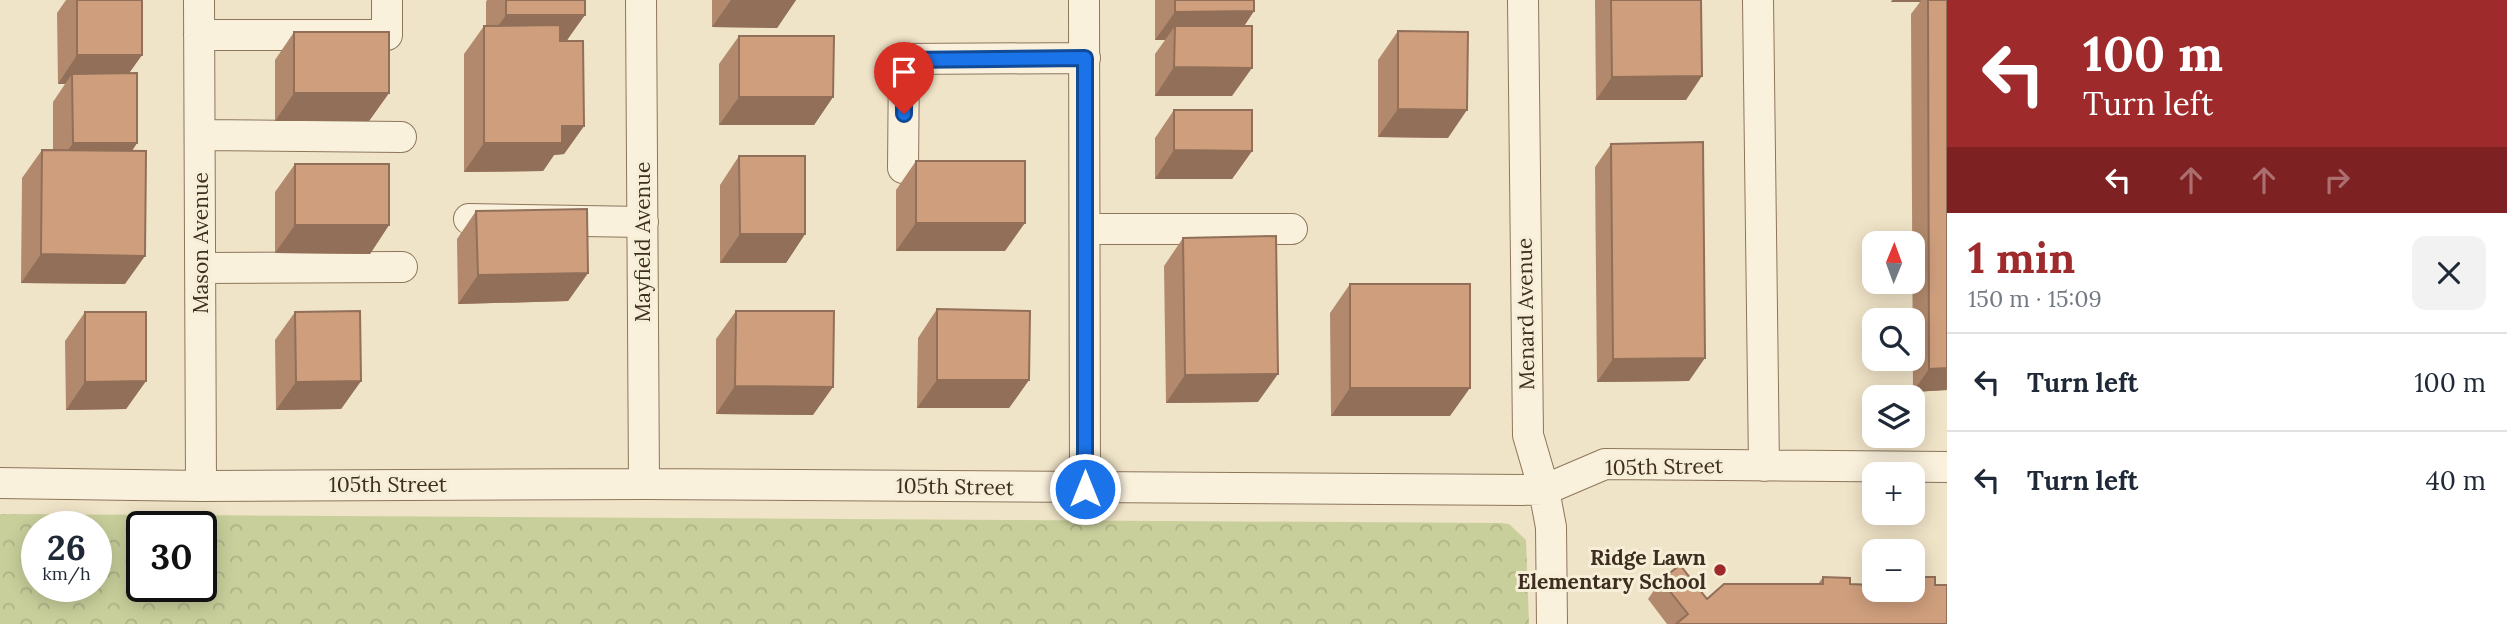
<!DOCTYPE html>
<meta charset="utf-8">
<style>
:root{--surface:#fff;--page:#f2f2f3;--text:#1f2937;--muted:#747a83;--line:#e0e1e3;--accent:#9e2a2b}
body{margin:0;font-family:Lora,serif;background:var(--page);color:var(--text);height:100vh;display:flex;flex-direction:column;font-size:26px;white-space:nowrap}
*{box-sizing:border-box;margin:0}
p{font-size:23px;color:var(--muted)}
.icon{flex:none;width:38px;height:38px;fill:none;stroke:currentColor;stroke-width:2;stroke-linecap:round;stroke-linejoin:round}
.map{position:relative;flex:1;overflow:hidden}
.drawer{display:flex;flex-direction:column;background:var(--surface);width:560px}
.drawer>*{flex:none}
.guide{background:#9e2a2b;color:#fff;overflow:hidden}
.needle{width:46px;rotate:1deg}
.controls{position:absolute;left:1862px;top:231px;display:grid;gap:14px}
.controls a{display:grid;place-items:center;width:63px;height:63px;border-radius:14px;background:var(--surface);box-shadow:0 4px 18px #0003;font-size:35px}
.speed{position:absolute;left:21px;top:511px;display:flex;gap:14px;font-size:35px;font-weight:700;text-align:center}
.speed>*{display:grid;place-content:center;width:91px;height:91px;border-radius:50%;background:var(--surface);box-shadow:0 4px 18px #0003;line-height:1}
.speed small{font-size:18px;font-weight:400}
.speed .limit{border:4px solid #111;border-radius:10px;background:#fff;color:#111}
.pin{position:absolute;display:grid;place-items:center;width:60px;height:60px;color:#fff;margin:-72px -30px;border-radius:50% 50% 50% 0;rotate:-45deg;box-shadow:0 0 7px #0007}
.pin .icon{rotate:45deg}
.me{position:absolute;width:77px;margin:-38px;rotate:0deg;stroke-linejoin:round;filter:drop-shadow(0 0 5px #0008)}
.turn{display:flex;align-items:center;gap:24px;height:147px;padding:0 21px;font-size:32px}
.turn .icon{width:91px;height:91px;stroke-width:2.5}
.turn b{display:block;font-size:49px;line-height:60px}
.lanes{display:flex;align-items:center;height:66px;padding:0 21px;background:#0003;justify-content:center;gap:35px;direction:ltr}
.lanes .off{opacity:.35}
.round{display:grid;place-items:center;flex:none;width:74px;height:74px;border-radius:14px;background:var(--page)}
.overview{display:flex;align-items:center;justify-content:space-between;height:119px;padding:0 21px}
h1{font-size:42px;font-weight:700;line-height:52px;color:var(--accent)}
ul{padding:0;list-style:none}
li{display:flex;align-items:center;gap:21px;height:98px;padding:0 21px;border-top:2px solid var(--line)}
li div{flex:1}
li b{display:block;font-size:26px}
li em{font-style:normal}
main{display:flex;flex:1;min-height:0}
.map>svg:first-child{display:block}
</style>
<main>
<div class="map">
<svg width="1947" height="624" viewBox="0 0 1947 624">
<defs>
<pattern id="park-crowns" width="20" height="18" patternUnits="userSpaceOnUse" patternTransform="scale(1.75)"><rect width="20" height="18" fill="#c9cf9b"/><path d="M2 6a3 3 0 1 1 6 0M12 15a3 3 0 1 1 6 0" fill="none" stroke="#aeb285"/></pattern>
</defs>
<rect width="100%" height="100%" fill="#f0e4c8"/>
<path fill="url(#park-crowns)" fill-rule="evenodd" d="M0,514L1501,523L1509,524L1526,540L1529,624H0ZM37,527H96V586H37ZM142,527H201V586H142Z"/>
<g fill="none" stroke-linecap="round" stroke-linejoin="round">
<g stroke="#8d765c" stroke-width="32">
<path id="minor" d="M199,0L201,486
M641,0L644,484
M1084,0L1085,489
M1523,0L1528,435L1544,490L1551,527L1552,624
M1758,0L1764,466
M199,35H387V0
M201,135L401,137
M903,168L904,59L1085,58
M469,219L643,222
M1085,229H1292
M200,268L402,267
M0,483L201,486L644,484L1544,490L1605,464L1947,467"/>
</g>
<use href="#minor" stroke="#faf1dc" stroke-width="30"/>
</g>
<path fill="#b2896c" d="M66,0H142V55L129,73L137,143L132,151L125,284L21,283L22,178L42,150H53V102L65,84H58L57,13Z
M487,0H585L567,41L584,126L564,154L554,155L543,171L464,172V54L484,26H486V2Z
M712,0H796L777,28L712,27Z
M1155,0H1254V11L1244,26L1232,96H1155V54L1165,40H1155Z
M1595,0H1701L1686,100H1596Z
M1892,0H1947V390L1913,392L1911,14L1920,2H1891Z
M1398,31L1448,138L1378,137V60Z
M294,32L389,93L369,121H275V60Z
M739,36L833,97L814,125H719V64Z
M1174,110L1252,151L1232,179H1155V138Z
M1611,144L1689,381L1597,382L1595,167Z
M739,156L805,234L786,263H720V185Z
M916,161L1005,251H896V190Z
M295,164L389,225L370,254L275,253V192Z
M476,211L588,273L568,301L458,304L457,239Z
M1183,238L1258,402L1166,403L1164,266Z
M1350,284L1450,416H1331L1330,313Z
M937,309L1029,380L1009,408H917L918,338Z
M736,311L813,415L716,414V339Z
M85,312L146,381L126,409L66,410L65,341Z
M295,312L361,381L341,409L276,410L275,340Z
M1823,577L1850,584L1935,585L1947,624H1667L1648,599L1661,580L1707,599L1818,584Z"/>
<path fill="#916f58" d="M731,0H796L777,28L712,27Z
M1893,0H1921L1920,2H1891Z
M1254,11L1235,40L1175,26L1165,40H1155L1175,12Z
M506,15H585L565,43H486Z
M77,55H142L122,83L72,74L65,84H58Z
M1174,67L1252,68L1232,96H1155Z
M1702,76L1686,100H1596L1612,77Z
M294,93H389L369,121H275Z
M739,97H833L814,125H719Z
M1398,109L1467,110L1448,138L1378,137Z
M562,126H584L564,154L554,155L543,171L464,172L484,143Z
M73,143H137L118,171L53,172Z
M1174,150L1252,151L1232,179H1155Z
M916,223H1025L1005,251H896Z
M295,225H389L370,254L275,253Z
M740,234H805L786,263H720Z
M41,254L145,256L125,284L21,283Z
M588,273L568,301L458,304L478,275Z
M1705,358L1689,381L1597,382L1613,359Z
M1947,368V390L1913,392L1929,369Z
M1278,374L1258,402L1166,403L1185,375Z
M937,380H1029L1009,408H917Z
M146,381L126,409L66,410L85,382Z
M361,381L341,409L276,410L296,382Z
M735,386L833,387L813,415L716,414Z
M1350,388H1470L1450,416H1331Z"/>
<path fill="#cf9f7d" stroke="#916f58" stroke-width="2" d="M77,0H142V55H77Z
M506,0H585V15H506Z
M1175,0H1254V11L1175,12Z
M1611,0H1701L1702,76L1612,77Z
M1928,0H1947V368L1929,369Z
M560,25V41H583L584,126H562V143H484V26Z
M1175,26H1252V68L1174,67Z
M1398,31L1468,32L1467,110L1398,109Z
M294,32H389V93H294Z
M739,36H834L833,97H739Z
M137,73V143H73L72,74Z
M1174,110H1252V151L1174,150Z
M1703,142L1705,358L1613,359L1611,144Z
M42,150L146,151L145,256L41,254Z
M739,156H805V234H740Z
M916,161H1025V223H916Z
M295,164H389V225H295Z
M587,209L588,273L478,275L476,211Z
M1276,236L1278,374L1185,375L1183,238Z
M1350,284H1470V388H1350Z
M937,309L1030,311L1029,380H937Z
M360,311L361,381L296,382L295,312Z
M736,311H834L833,387L735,386Z
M85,312H146V381L85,382Z
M1680,565L1707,599L1724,584H1823V577L1850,578V584L1874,585V590H1913V577H1935V585H1947V624H1676L1688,614L1661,580Z"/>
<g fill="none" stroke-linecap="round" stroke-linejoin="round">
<g stroke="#114b97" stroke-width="18">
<path id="route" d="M904,114V60L1085,58V489"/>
</g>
<use href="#route" stroke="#1a73e8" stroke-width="12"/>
</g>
<circle fill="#9e2a2b" stroke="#f7eed8" stroke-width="2.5" cx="1720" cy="570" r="7"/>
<g text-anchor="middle" stroke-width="6" stroke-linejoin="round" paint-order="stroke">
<g font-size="21" fill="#3d2e20" stroke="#f7eed8">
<text transform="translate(643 242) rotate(-90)" y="7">Mayfield Avenue</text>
<text transform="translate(201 243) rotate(-90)" y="7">Mason Avenue</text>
<text transform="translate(1526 314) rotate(-91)" y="7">Menard Avenue</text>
<text transform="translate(1664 467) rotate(-1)" y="7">105th Street</text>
<text x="388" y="492">105th Street</text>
<text transform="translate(955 487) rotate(1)" y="7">105th Street</text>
</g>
<g font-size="21" font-weight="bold" fill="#3d2e20" stroke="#f7eed8" text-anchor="end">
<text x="1706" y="565">Ridge Lawn<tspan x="1706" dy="24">Elementary School</tspan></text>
</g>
</g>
</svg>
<div class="controls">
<a><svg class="needle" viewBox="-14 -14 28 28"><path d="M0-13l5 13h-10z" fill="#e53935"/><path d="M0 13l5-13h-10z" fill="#747a83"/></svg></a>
<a><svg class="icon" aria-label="search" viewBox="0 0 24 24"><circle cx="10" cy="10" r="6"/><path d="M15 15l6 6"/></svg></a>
<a><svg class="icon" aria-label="layers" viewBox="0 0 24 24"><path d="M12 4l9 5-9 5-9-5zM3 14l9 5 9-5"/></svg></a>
<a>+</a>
<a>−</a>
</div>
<div class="speed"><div>26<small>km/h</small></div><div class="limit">30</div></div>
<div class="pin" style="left:904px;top:114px;background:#d93025"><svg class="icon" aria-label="arrive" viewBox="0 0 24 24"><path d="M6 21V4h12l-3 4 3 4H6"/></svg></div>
<svg class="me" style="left:1085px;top:489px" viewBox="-20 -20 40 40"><circle r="17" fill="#1a73e8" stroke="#fff" stroke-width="3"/><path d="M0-11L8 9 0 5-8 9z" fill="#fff"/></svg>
</div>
<section class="drawer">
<div class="guide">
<div class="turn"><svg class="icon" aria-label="left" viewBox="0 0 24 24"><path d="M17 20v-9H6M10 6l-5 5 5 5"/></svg><div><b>100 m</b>Turn left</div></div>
<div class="lanes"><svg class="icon" aria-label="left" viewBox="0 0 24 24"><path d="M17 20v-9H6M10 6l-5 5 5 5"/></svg><svg class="icon off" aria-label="ahead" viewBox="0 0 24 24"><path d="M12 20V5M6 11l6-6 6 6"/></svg><svg class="icon off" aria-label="ahead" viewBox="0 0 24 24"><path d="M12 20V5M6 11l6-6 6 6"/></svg><svg class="icon off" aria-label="right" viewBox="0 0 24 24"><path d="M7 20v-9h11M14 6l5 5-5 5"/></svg></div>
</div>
<div class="overview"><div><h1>1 min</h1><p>150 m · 15:09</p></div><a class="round"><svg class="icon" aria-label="close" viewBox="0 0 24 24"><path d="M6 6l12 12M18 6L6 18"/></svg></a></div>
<ul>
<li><svg class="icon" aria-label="left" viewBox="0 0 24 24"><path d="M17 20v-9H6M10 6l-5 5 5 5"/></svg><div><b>Turn left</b></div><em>100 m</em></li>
<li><svg class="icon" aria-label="left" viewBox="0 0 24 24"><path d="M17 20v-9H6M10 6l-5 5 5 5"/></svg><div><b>Turn left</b></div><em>40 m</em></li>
</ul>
</section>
</main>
